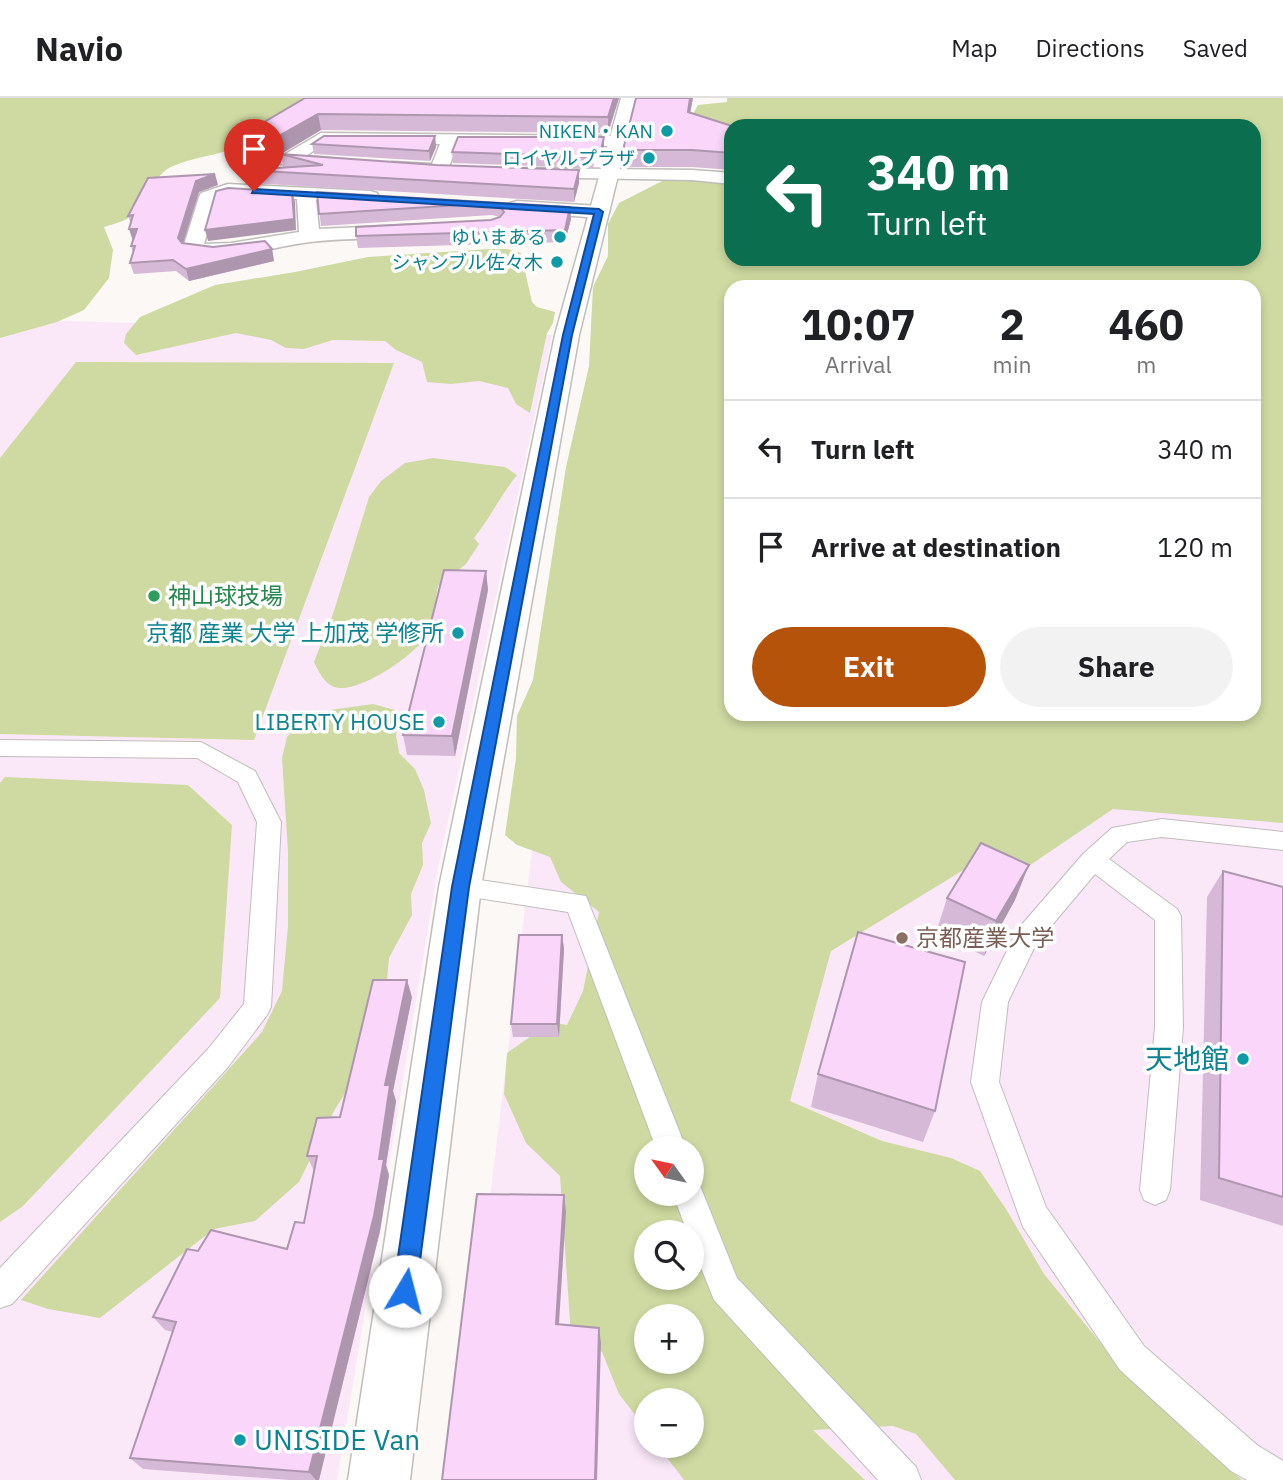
<!DOCTYPE html>
<meta charset="utf-8">
<style>
:root{--surface:#fff;--page:#f2f2f2;--text:#202124;--muted:#757577;--line:#e0e0e0;--accent:#b45309}
body{margin:0;font-family:"IBM Plex Sans","Noto Sans JP",sans-serif;background:var(--page);color:var(--text);height:100vh;display:flex;flex-direction:column;font-size:26px;white-space:nowrap}
*{box-sizing:border-box;margin:0}
p{font-size:23px;color:var(--muted)}
.icon{flex:none;width:38px;height:38px;fill:none;stroke:currentColor;stroke-width:2;stroke-linecap:round;stroke-linejoin:round}
.map{position:relative;flex:1;overflow:hidden}
.panel{position:absolute;left:724px;top:182px;width:537px;height:441px;display:flex;flex-direction:column;background:var(--surface);border-radius:21px;box-shadow:0 4px 10px #0003}
.panel>*{flex:none}
.top-card{position:absolute;left:724px;top:21px;width:537px;height:147px;border-radius:21px;box-shadow:0 4px 10px #0003;background:#0b6e4f;color:#fff;overflow:hidden}
.needle{width:46px;rotate:303deg}
.tools{position:absolute;left:634px;top:1038px;display:grid;gap:14px}
.tools a{display:grid;place-items:center;width:70px;height:70px;border-radius:50%;background:var(--surface);box-shadow:0 4px 10px #0003;font-size:35px}
.pin{position:absolute;display:grid;place-items:center;width:60px;height:60px;color:#fff;margin:-72px -30px;border-radius:50% 50% 50% 0;rotate:-45deg;box-shadow:0 0 7px #0007}
.pin .icon{rotate:45deg}
.me{position:absolute;width:77px;margin:-38px;rotate:8deg;stroke-linejoin:round;filter:drop-shadow(0 0 5px #0008)}
.turn{display:flex;align-items:center;gap:24px;height:147px;padding:0 28px;font-size:32px}
.turn .icon{width:91px;height:91px;stroke-width:2.5}
.turn b{display:block;font-size:49px;line-height:60px}
.eta{display:flex;justify-content:space-evenly;align-items:center;height:119px;text-align:center}
.eta b{font-size:42px;font-weight:700;line-height:49px}
.primary-button{display:flex;gap:14px;margin-top:auto;padding:14px 28px}
.primary-button a{flex:1;height:80px;border-radius:42px;background:var(--accent);color:#fff;font-size:28px;font-weight:700;line-height:80px;text-align:center}
.primary-button a+a{background:var(--page);color:var(--text)}
ul{padding:0;list-style:none}
li{display:flex;align-items:center;gap:21px;height:98px;padding:0 28px;border-top:2px solid var(--line)}
li div{flex:1}
li b{display:block;font-size:26px}
li em{font-style:normal}
header{display:flex;align-items:center;gap:42px;box-sizing:border-box;height:98px;padding:0 35px;background:var(--surface);border-bottom:2px solid var(--line)}
header strong{font-size:33px}
nav{display:flex;gap:38px;margin-inline-start:auto;font-size:24px}
.map>svg:first-child{display:block}
</style>
<header>
<strong>Navio</strong>
<nav><a>Map</a><a>Directions</a><a>Saved</a></nav>
</header>
<div class="map">
<svg width="1283" height="1382" viewBox="0 0 1283 1382">
<rect width="100%" height="100%" fill="#fbf8f6"/>
<path fill="#fae8f9" fill-rule="evenodd" d="M0,221L552,237L438,770L337,1382H0Z
M559,528L732,616H1206L1283,631V1382H456ZM646,1050H691V1096H646ZM646,1134H691V1180H646ZM646,1218H691V1264H646ZM646,1302H691V1348H646Z"/>
<path fill="#cedaa1" fill-rule="evenodd" d="M0,0H557L379,25L258,37C233,58 200,56 171,69C151,79 149,103 134,116C127,123 113,126 104,129L113,152L109,180L84,212L57,224L0,240Z
M727,0H1283V725L1113,711L1020,774L970,768L831,853L790,1003L882,1043L951,1060L980,1073L1006,1111L1044,1176L1116,1264L1198,1345L1242,1382H955L916,1336L893,1328L813,1332L865,1382H684L658,1348H691V1302H646V1331L619,1296L602,1254L571,1238L560,1078L526,1045L504,996L507,955L551,924L567,927L583,893L599,814L561,784L550,759L517,747L505,737L516,660L517,618L533,582L566,369L589,268L593,189L608,158V126L619,105L670,79L731,85L732,161H1255V28H732L731,39L692,18L698,7L727,4ZM732,189H1255V616H732ZM646,1050H691V1096H646ZM646,1134H691V1180H646ZM646,1218H691V1264H646Z
M489,151H507L521,155L532,204L537,209L555,214L553,225L547,235L530,315L516,306L508,290L479,283L451,286L427,284L422,264L396,252L385,243L333,242L304,251L286,250L271,242L236,235L136,257L124,245L126,236L140,219L215,187L295,174L368,159Z
M76,264L394,265L254,642L0,636V360Z
M433,360L505,369L517,377C501,397 490,420 474,440L479,446L466,466L438,488C435,505 433,526 424,541C412,559 356,597 334,589C323,584 319,574 314,564L334,513L369,399L381,383L405,365Z
M373,606L395,612L399,620L396,637L399,655L415,671L424,692L431,725L422,745L423,767L411,796L412,817L389,860L386,893L359,973L334,1013L299,1084L255,1123L214,1131L100,1220L48,1211L21,1202L262,934L282,893L288,828V754L282,660L287,639L301,623L330,612Z
M5,679L188,687L232,727L220,900L23,1108L0,1124V685Z"/>
<g fill="none" stroke-linecap="round" stroke-linejoin="round">
<g stroke="#c0bdbb" stroke-width="2">
<path id="service" d="M0,642L201,644L255,673L281,724L271,909L267,917L228,969L12,1206L0,1210V1170L208,951L244,906L257,724L238,684L197,660L0,658Z
M1162,721L1283,734V752L1162,739L1127,744L1109,761L1177,811L1181,818L1183,929L1170,1092L1166,1102L1155,1107L1144,1102L1140,1092L1155,929V822L1095,776L1036,846L1008,904L999,984L1046,1109L1144,1248L1257,1347L1283,1363V1382H1247L1231,1373L1120,1272L1023,1129L971,984L982,904L1017,832L1084,755L1112,730Z
M460,779L586,798L686,1050H656L568,814L451,796L448,789L451,782Z
M691,1082L699,1085L737,1180L916,1369L921,1382H878L714,1202L691,1145V1134H687L673,1096H691Z"/>
</g>
<g stroke="#c0bdbb" stroke-width="3">
<path id="minor" d="M321,35L617,38L626,43L617,48L457,46C454,54 450,72 443,76C434,80 389,75 383,69L392,64L432,66L440,46L325,45L306,58L338,61L341,65L338,69L282,66L279,62L282,58Z
M528,70L692,72L732,75V86L692,82L522,79L519,75L522,71Z
M228,86L370,93L377,95L379,99L377,103L316,102L319,131L408,127L415,129L418,133L415,137L408,139C375,141 342,140 310,144C268,149 227,167 186,154L183,150L199,99L201,95ZM230,98L297,101L299,134L231,145L204,146L217,102Z
M517,103L599,108L609,114L599,120L510,113L507,109L510,105Z"/>
</g>
<g stroke="#c0bdbb" stroke-width="3">
<path id="tertiary" d="M621,0H637L579,237L481,789L410,1382H348L439,789L555,237Z"/>
</g>
<use href="#service" fill="#fff" fill-rule="evenodd"/>
<use href="#minor" fill="#fff" fill-rule="evenodd"/>
<use href="#tertiary" fill="#fff" fill-rule="evenodd"/>
</g>
<path fill="#d6b8d7" d="M305,0H619L608,35L321,32L281,56L279,59L281,68L241,57L237,40Z
M693,0L690,15L732,28V72L692,69H623V52Z
M435,38L436,49L430,63L314,56L312,46Z
M604,39V50L601,62L595,60L593,70L453,65L452,54Z
M281,56L579,85L574,104L250,85L247,72L285,69H283Z
M218,87L199,94L183,145L213,149L272,151L274,163L189,183L176,173L134,176L130,165L133,155L131,148L133,143L131,126L128,118Z
M317,94L570,109L571,121L565,144L358,150L356,138L491,122L500,119L492,117L321,128Z
M486,473L488,492L455,658L407,657L403,637Z
M1223,773L1283,789V1128L1200,1102L1207,799Z
M947,800L1015,802L984,858L936,835Z
M562,837L564,851L559,939H513L511,926Z
M412,899L393,993L396,1003L386,1067L389,1077L380,1133L319,1382H290L143,1371L130,1360L173,1234L165,1232L153,1219L198,1153L287,1151L304,1125L314,1073L307,1058L340,1019Z
M818,976L935,1013L923,1044L811,1009Z"/>
<path fill="#ae96af" d="M614,0H619L608,35V19Z
M690,0H693L687,31L688,14Z
M318,16L321,32L281,56L279,59L277,51L273,45L277,39Z
M435,38L436,49L430,63L429,53Z
M604,39V50L601,62V52Z
M579,72V85L574,104V91Z
M215,76L218,87L199,94L181,152L178,140L196,83Z
M292,94L295,104L296,132L208,143L205,132Z
M570,109L571,121L565,144V132Z
M129,131H137L133,143Z
M272,151L274,163L189,183L186,171Z
M486,473L488,492L455,658L452,638Z
M1029,767L1015,802L984,858L996,823Z
M562,837L564,851L559,939L557,926Z
M407,882L412,899L393,993L396,1003L386,1067L389,1077L380,1133L319,1382H316L309,1374L379,1061L385,987Z
M564,1097L566,1114L558,1241L556,1226Z
M599,1230L601,1245L597,1382H595Z"/>
<path fill="#f9d6fa" stroke="#ae96af" stroke-width="2" d="M305,0H614L608,19L318,16L277,39L273,45L277,51L237,40Z
M636,0H690L688,14L732,28V55L692,52H623Z
M324,38H435L429,53L312,46Z
M458,39H604L601,52L594,50L593,59L452,54Z
M281,56L436,67L579,72L574,91L247,72L323,67Z
M215,76L196,83L178,140L182,145L213,149L265,143L272,151L186,171L173,162L130,165L135,148H131L137,131H129L133,117L128,118L148,80Z
M228,90L292,94L294,121L205,132L216,93Z
M317,94L570,109L565,132L356,138V129L491,122L500,119L504,114L499,107L491,105L319,116Z
M444,472L486,473L452,638L403,637Z
M981,745L1029,767L996,823L947,800Z
M1223,773L1283,789V1099L1219,1080Z
M858,834L965,864L935,1013L818,976Z
M519,837H562L557,926H511Z
M373,882H407L385,987H390L379,1061H384L374,1118L309,1374L130,1360L176,1224L153,1219L187,1151L198,1153L211,1132L287,1151L295,1124L304,1125L317,1058H307L317,1020L340,1019Z
M477,1096L564,1097L556,1226L599,1230L595,1382H442Z"/>
<path fill="#1a73e8" stroke="#114b97" stroke-width="2" d="M254,91L599,111L603,114L572,237L469,789L416,1193L413,1201L405,1205L397,1201L393,1193L452,789L563,237L594,116L252,95Z"/>
<g fill="#0f9aa8" stroke="#fff" stroke-width="2.5">
<circle cx="667" cy="33" r="7"/>
<circle cx="649" cy="60" r="7"/>
<circle cx="560" cy="139" r="7"/>
<circle cx="557" cy="164" r="7"/>
<circle cx="458" cy="535" r="7"/>
<circle cx="439" cy="624" r="7"/>
<circle cx="1243" cy="961" r="7"/>
<circle cx="240" cy="1342" r="7"/>
</g>
<circle fill="#2e9e5b" stroke="#fff" stroke-width="2.5" cx="154" cy="498" r="7"/>
<circle fill="#8d6e63" stroke="#fff" stroke-width="2.5" cx="902" cy="840" r="7"/>
<g text-anchor="middle" stroke-width="7" stroke-linejoin="round" paint-order="stroke">
<g font-size="19" fill="#0d838f" stroke="#fff" text-anchor="end">
<text x="653" y="40">NIKEN・KAN</text>
<text x="635" y="67">ロイヤルプラザ</text>
<text x="546" y="146">ゆいまある</text>
<text x="543" y="171">シャンブル佐々木</text>
</g>
<g font-size="23" fill="#27864d" stroke="#fff" text-anchor="start">
<text x="168" y="506">神山球技場</text>
</g>
<g font-size="23" fill="#0d838f" stroke="#fff" text-anchor="end">
<text x="444" y="543">京都 産業 大学 上加茂 学修所</text>
<text x="425" y="632">LIBERTY HOUSE</text>
</g>
<g font-size="23" fill="#785e54" stroke="#fff" text-anchor="start">
<text x="916" y="848">京都産業大学</text>
</g>
<g font-size="28" fill="#0d838f" stroke="#fff" text-anchor="end">
<text x="1229" y="971">天地館</text>
<text x="254" y="1352" text-anchor="start">UNISIDE Van</text>
</g>
</g>
</svg>
<div class="tools">
<a><svg class="needle" viewBox="-14 -14 28 28"><path d="M0-13l5 13h-10z" fill="#e53935"/><path d="M0 13l5-13h-10z" fill="#757577"/></svg></a>
<a><svg class="icon" aria-label="search" viewBox="0 0 24 24"><circle cx="10" cy="10" r="6"/><path d="M15 15l6 6"/></svg></a>
<a>+</a>
<a>−</a>
</div>
<div class="pin" style="left:254px;top:93px;background:#d93025"><svg class="icon" aria-label="arrive" viewBox="0 0 24 24"><path d="M6 21V4h12l-3 4 3 4H6"/></svg></div>
<svg class="me" style="left:405px;top:1193px" viewBox="-20 -20 40 40"><circle r="19" fill="#fff"/><path d="M0-13L10 11 0 6-10 11z" fill="#1a73e8"/></svg>
<div class="top-card">
<div class="turn"><svg class="icon" aria-label="left" viewBox="0 0 24 24"><path d="M17 20v-9H6M10 6l-5 5 5 5"/></svg><div><b>340 m</b>Turn left</div></div>
</div>
<section class="panel">
<div class="eta">
<div><b>10:07</b><p>Arrival</p></div>
<div><b>2</b><p>min</p></div>
<div><b>460</b><p>m</p></div>
</div>
<ul>
<li><svg class="icon" aria-label="left" viewBox="0 0 24 24"><path d="M17 20v-9H6M10 6l-5 5 5 5"/></svg><div><b>Turn left</b></div><em>340 m</em></li>
<li><svg class="icon" aria-label="arrive" viewBox="0 0 24 24"><path d="M6 21V4h12l-3 4 3 4H6"/></svg><div><b>Arrive at destination</b></div><em>120 m</em></li>
</ul>
<div class="primary-button"><a>Exit</a><a>Share</a></div>
</section>
</div>
